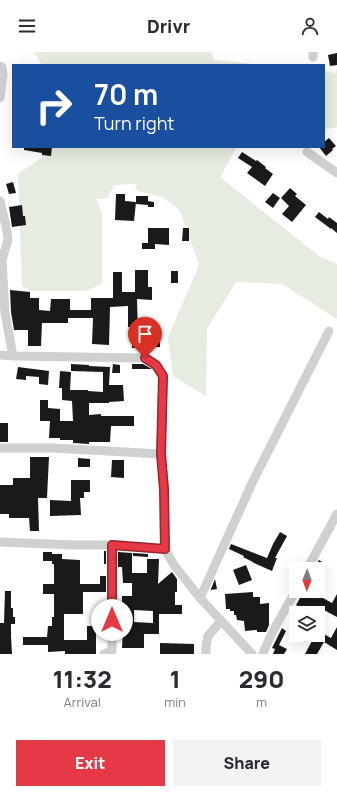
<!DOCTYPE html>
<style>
:root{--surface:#fff;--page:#f2f2f3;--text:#2b2b33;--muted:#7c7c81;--accent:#e63946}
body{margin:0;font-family:Manrope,sans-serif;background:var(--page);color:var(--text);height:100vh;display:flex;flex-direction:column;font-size:15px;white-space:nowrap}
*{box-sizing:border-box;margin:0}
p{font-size:13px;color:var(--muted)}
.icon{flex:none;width:22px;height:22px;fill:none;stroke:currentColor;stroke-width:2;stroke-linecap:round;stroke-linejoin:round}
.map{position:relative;height:602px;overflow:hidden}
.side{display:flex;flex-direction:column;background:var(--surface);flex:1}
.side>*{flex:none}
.hud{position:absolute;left:12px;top:12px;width:313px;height:84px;border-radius:0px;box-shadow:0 4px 16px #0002;background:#1a4fa0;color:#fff;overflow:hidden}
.needle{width:26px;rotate:181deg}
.buttons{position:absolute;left:289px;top:510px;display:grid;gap:8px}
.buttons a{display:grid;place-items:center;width:36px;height:36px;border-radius:0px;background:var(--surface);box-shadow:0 4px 16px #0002;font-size:20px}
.pin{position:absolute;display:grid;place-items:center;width:34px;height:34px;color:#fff;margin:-41px -17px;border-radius:50% 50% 50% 0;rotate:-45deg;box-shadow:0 0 4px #0007}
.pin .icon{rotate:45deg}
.me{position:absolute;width:44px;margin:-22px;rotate:0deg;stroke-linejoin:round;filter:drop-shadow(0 0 3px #0008)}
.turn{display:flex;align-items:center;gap:14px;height:84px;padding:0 16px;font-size:18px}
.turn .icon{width:52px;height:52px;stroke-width:2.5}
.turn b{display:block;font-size:28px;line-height:34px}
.eta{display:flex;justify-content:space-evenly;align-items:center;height:68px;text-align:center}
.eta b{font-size:24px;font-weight:800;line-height:28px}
.cta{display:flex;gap:8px;margin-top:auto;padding:8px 16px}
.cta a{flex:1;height:46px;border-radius:0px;background:var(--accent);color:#fff;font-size:16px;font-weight:800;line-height:46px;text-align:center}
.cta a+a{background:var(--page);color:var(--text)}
header{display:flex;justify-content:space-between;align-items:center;height:52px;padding:0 16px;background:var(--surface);font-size:18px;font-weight:800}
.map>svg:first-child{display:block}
</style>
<header><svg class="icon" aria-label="menu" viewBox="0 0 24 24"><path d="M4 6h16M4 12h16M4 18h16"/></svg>Drivr<svg class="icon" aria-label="person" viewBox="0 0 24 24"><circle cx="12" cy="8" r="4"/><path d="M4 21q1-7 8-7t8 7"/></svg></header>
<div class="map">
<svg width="337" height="602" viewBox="0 0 337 602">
<rect width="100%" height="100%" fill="#fff"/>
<path fill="#e6ecdf" d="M34,0H212L214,8L263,13H42Z
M337,17V75L335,76L324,77V19L335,21Z
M51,95H237L220,125L319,204L337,212V267L282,232L236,230L207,277L206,344L173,324L168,285L199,213L180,159L163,145L137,139L135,132L114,133L108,146L96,147L102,162V232L86,239H33L22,234L18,121L51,100Z"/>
<path fill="#1a1a1a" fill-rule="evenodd" d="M337,1V13L330,14L328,3Z
M329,86L336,94L332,97L333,98L326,104L319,95H324V90Z
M24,95H52L51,104L42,103V101L24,98Z
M242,100L256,109L257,108L266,115L265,116L273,122L265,134L247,121L252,115L238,106Z
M13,130L16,141L9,142L6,132Z
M290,136L297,142L295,144L306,153L292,170L282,162L289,154L281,146Z
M273,141L280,146L273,156L265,150Z
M116,142H125V149L136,150L134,169L115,168Z
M136,144H148V153L136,152Z
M148,149L154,150V155H148Z
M22,153L23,164H25L26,173L12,175L9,155Z
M319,160L328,167L329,165L337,171V181L331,176V177L315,165Z
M148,176H169V193L155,192V197H142V191H148Z
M183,176H189V189H182Z
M135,218H148V235H152V248L137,247L138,281H143L144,290H160V295L132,296V275H128V254L110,255L109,293L92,292L93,266H68V271H42L41,294H28V278H14L11,260L10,238L30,240V246H39V258L50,259L51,247H70V258H91V246H113V220H122V240H135Z
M171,219H178V231H171Z
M71,312L89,313V314L110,315L109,333H123L124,349L109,350V351H89V363L101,362V364H134V374H111L110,390H89V392L73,391V388H60V386H49L50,369H40V348H48V356L60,357V369H73L72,349L62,348V336H59L60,319L71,320L70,338H88V339L103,340V320L71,319Z
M113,312L120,313V321H112Z
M132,312H143L152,317H132Z
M18,315L49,319L48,333L39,332V325L26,324V328L16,327Z
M0,371H8V390H0Z
M30,405H49L47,446H38L39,479H30L29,466H9V462H0V433H13V426H30Z
M78,406L90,407V415H78Z
M112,408H124V426L111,425Z
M71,428H90V440H84V446H80L81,463L50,464V448L71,449Z
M280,480L287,484L275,506H277L272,519L252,510H253L243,505L244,504L229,497L231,492L267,506L273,492Z
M104,499H106V512H104Z
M43,500H52V502H62V507L80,508V532H100V524H106V540H83V562H64V588H87V574H96V602H65V599L48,600V593H23V585H47L48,574H52V565H54V542H43V532H54V512H52V509H43Z
M118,500L132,501V521H147V507H159L158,532L172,520L177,527V540H175V553H182V562H159V582H144V596H122L124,558H122V544H132V531H123L122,515H118ZM134,558L153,559V571L134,570Z
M133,501L148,502V505L133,504Z
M319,508L325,512L322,518L315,514Z
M246,513L252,528L239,533L233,518Z
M215,527L217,537L211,538V537Z
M5,539H11V556H13V565H15V572H11V584L12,602H0V571H4Z
M304,539H307L313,543L314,541L332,551L337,542V565L322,557L320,561H311L296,553Z
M253,540V545H260V552L269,551V573L266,580H257V578L245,579L244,569L237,568L236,563H234V559H230V557H226L225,542Z
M337,575V598L324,590L317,602H305L312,589L314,590L318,584V579L331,586Z
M282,576L286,579L279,593L287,597L284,602H273L275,597L272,596Z
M160,591L194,592V602H160Z"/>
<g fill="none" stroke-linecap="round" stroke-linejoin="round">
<path stroke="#d0d0d0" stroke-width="9" d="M313,0V5
M0,14L2,15L3,22L0,46
M307,100L337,121
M0,149L7,179L8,188L2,208L5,261L13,304
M0,303L13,304L145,306L156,313L163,324L161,402L164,437L165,497L174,513L200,546L252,602
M0,396H53L161,402
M0,490L74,493H112L165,497
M307,517L337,462
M200,546L253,429L329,279
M104,602L112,599V493
M206,602V594L208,584L221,569
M263,602C271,579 285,559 296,538"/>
</g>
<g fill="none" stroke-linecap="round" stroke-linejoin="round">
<g stroke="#96252e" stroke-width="10">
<path id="route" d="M112,568V493L165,497L164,437L161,402L163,324L156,313L145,306"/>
</g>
<use href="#route" stroke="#e63946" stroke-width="7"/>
</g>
</svg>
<div class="buttons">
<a><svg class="needle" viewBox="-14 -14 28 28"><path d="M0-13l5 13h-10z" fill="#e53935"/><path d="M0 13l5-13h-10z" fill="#7c7c81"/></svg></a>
<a><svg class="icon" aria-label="layers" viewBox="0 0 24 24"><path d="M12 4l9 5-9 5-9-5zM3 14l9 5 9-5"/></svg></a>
</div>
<div class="pin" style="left:145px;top:306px;background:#d93025"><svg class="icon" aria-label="arrive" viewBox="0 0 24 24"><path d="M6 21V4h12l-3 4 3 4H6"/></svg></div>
<svg class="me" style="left:112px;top:568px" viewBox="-20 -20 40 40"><circle r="19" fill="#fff"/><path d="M0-13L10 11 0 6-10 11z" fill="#e63946"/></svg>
<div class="hud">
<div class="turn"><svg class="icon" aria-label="right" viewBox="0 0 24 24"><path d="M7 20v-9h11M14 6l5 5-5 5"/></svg><div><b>70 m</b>Turn right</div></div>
</div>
</div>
<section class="side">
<div class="eta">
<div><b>11:32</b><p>Arrival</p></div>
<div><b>1</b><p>min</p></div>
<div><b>290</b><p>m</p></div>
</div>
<div class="cta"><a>Exit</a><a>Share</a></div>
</section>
